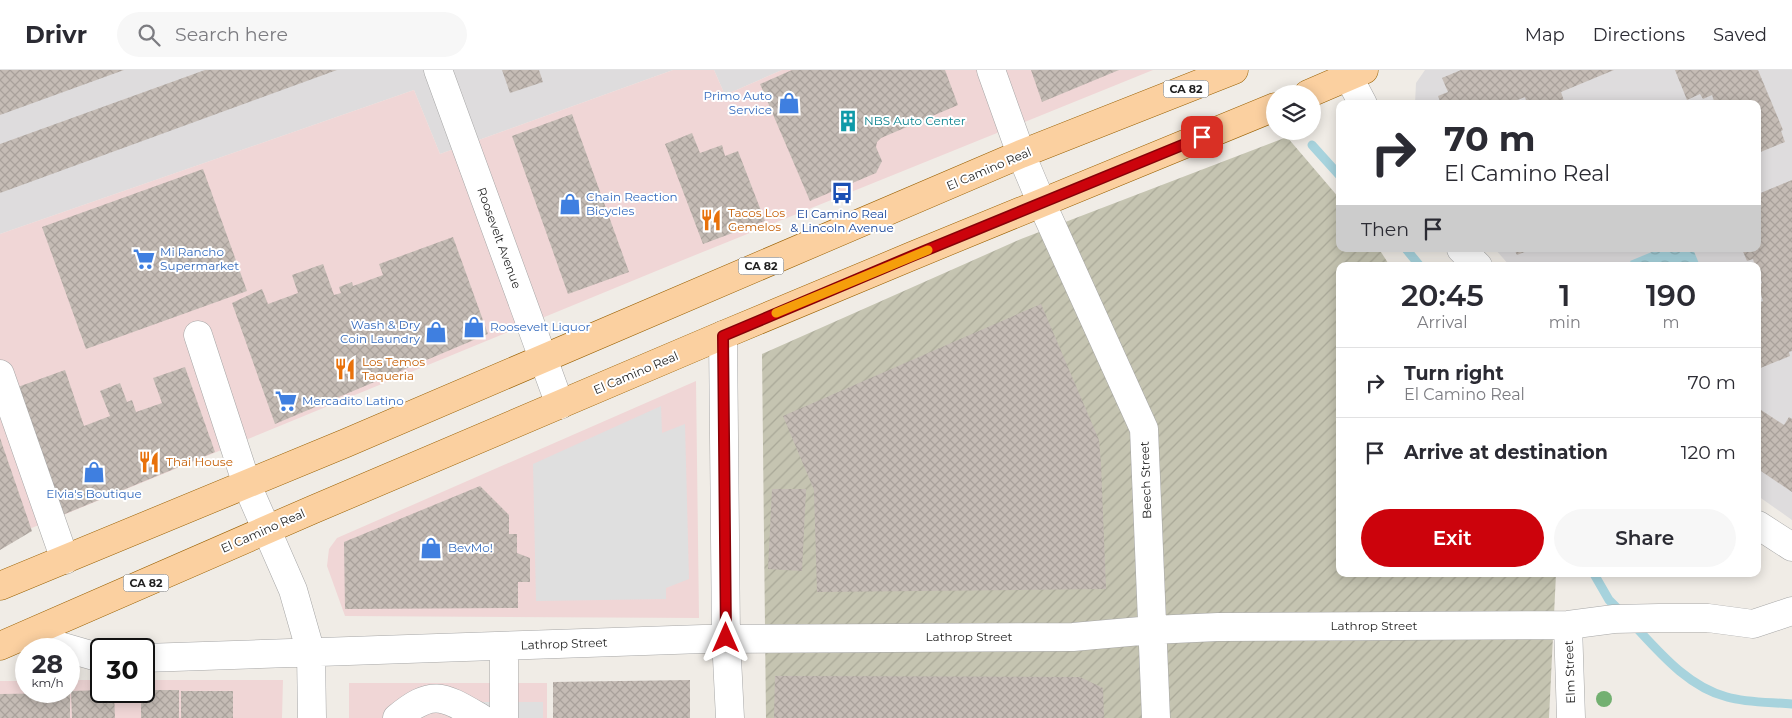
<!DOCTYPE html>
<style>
:root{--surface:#fff;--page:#f7f7f7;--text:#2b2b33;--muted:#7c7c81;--line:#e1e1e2;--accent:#cc030c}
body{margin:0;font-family:Montserrat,sans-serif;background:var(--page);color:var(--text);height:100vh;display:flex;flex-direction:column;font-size:19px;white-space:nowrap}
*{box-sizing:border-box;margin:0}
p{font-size:16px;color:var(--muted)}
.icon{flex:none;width:28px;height:28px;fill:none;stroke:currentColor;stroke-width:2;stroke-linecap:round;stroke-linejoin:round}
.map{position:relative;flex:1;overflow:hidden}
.drawer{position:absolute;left:1336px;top:192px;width:425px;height:315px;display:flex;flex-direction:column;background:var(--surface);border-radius:10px;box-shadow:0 2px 12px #0003}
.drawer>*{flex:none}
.banner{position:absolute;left:1336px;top:30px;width:425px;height:152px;border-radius:10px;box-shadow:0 2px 12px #0003;background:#fff;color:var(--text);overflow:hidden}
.buttons{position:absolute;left:1266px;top:15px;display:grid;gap:10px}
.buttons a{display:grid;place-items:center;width:55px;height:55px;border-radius:50%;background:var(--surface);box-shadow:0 2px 12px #0003;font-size:25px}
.speed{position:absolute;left:15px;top:568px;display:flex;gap:10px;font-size:25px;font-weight:700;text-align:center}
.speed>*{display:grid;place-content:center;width:65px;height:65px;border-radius:50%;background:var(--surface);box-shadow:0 2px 12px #0003;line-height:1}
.speed small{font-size:12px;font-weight:400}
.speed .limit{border:2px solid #111;border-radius:8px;background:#fff;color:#111}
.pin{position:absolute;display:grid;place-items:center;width:42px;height:42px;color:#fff;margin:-21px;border-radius:10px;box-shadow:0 2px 8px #0006}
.me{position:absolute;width:55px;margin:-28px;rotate:0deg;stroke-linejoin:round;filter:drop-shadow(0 0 4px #0008)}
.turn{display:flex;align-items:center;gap:18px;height:105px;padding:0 25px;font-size:22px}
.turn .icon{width:65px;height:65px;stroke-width:2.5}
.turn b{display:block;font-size:35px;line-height:42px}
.then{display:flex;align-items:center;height:48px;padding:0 25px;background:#0003;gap:10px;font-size:19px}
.eta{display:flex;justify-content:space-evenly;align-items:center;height:85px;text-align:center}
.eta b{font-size:30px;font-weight:600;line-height:35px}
.primary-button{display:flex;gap:10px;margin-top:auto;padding:10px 25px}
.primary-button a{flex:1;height:58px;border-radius:30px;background:var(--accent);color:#fff;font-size:20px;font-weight:600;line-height:58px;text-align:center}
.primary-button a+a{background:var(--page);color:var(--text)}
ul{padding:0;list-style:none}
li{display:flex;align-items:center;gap:15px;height:70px;padding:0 25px;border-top:1px solid var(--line)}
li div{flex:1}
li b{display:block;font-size:19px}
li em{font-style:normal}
header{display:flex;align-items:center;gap:30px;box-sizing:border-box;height:70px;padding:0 25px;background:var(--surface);border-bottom:1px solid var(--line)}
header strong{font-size:24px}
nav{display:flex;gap:28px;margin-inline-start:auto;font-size:18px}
.search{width:350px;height:45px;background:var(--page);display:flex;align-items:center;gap:12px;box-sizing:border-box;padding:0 18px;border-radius:28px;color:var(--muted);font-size:19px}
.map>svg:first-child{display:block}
</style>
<header>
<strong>Drivr</strong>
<div class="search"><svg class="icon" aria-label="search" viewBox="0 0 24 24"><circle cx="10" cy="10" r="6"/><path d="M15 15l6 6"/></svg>Search here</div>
<nav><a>Map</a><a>Directions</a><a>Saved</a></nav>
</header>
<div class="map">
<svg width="1792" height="648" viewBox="0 0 1792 648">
<defs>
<pattern id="construction-furrows" width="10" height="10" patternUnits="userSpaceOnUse" patternTransform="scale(1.25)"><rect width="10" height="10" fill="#c5c4b1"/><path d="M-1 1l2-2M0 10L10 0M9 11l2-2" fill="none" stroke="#a9a898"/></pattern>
<pattern id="water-waves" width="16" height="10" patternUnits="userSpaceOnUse" patternTransform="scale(1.25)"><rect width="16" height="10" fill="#a7d3dd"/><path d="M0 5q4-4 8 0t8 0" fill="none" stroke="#8fb5bd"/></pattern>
<pattern id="building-cross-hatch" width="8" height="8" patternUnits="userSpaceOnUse" patternTransform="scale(1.25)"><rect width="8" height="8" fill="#c5bcb5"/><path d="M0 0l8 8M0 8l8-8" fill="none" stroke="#a9a19b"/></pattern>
</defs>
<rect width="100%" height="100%" fill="#f0ece6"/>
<path fill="#dedcdd" d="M0,0H673L440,84L414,20L0,164Z
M714,0H782L725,25Z
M1425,0H1792V450L1758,426V196H1510L1495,179H1758V34H1415L1416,13Z"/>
<path fill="#f0d6d6" d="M673,0H714L725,25L782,0H1153L683,190L0,471V164L414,20L440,84Z
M696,311L699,548L345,546L327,496L329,479L337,468Z
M69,610H101V621H144V610H283L282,648H0V611H26V621H69Z
M349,613H547V648H349Z"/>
<path fill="url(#construction-furrows)" d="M1287,67L1340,129V179H1379L1390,196H1340V504H1556L1549,648H766L762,284L1021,169Z"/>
<path fill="#dfdfdf" d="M661,336L662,363L685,354L689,509L666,518V529L536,531L533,394Z
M479,632H543V648H479Z"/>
<path fill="url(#water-waves)" d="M1659,179H1693L1700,196H1633L1630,191Z"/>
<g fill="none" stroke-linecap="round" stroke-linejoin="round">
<path stroke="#a7d3dd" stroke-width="9" d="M1312,75L1340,106
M1406,179L1420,196
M1594,504L1609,530L1623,544
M1632,553C1659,582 1688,617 1727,627C1748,633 1771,632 1792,634"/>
</g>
<path fill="url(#building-cross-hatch)" d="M0,0H124L0,45Z
M205,0H337L0,123V74Z
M502,0H539L543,12L510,23Z
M792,0H945L958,35L881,68L877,72L876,77L882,91L876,103L810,131L760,14Z
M1031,0H1119L1042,32Z
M1461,0H1614L1561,22L1565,34H1527L1525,27L1508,34H1441L1438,26L1448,22L1442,8Z
M1675,0H1758L1783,60L1781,61L1785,72L1758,83V34H1715L1712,25L1703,29L1700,24L1687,30Z
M572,44L629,202L568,224L512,66Z
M692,63L700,83L722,75L725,86L738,81L765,151L703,174L665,74Z
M203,99L247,221L86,279L42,157Z
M1792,110V281L1789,282L1790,286L1758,299V233L1763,231L1758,215L1762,213L1758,201V196H1755L1753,189L1747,191L1742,179H1758V124Z
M453,167L488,264L275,354L232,233L262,219L268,234L298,223L292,205L323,194L334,225L341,223L339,217L352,212L353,216L383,205L379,194Z
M1514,179H1532L1517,185Z
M1041,234L1099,370L1101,394L1106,519L817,522L814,420L783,346Z
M185,297L215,382L60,446L15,318L65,300L84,356L110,346L100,321L120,313L127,332L132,330L136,342L162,333L153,308Z
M1758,338L1784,355L1789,347L1792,349V422L1758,399Z
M0,368L32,461L0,480Z
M480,416L509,445V464H517V483L530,488V512H518V538L345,539L344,472Z
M772,419H806L802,501L768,499Z
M775,606L1080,607L1103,618L1104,648H774Z
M690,610V648H553V612Z
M101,620L114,621L115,648H72L71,621Z
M144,620H179V648H141V621Z
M181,621H233V648H181Z
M70,623V648H0V624Z"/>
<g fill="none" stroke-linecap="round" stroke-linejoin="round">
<g stroke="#a6a6a6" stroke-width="29">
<path id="minor" d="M438,0L560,335
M991,0L1021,84L1042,134L1144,359L1156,648
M1345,0L1363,34
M1461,179L1478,196
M198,265L247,415L293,520L311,583L312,648
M723,265L726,568L730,648
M0,304L65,490
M1758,455L1792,477
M1568,555L1571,648
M25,566L101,588
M504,576V648
M144,588L703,569L1073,567L1152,560L1218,557L1568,555L1614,549L1659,548H1708L1753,554L1792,541
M397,648C433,618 443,626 481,648"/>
</g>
<g stroke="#996002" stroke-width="29">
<path id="major" d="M1308,24L1364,0
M0,516L346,373L1021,84L1234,0
M0,576L312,440L723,265L912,186L1275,37"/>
</g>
<use href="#minor" stroke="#fff" stroke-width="28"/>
<use href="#major" stroke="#fbd0a0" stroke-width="28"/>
</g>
<circle fill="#73b071" cx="1604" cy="629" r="8"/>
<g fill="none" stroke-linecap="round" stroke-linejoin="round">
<g stroke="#850208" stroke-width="12">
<path id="route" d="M726,568L723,266L912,186L1202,67"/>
</g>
<use href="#route" stroke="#cc030c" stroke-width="9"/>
<path stroke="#f59e0b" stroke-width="9" d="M776,243L928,180"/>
</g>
<defs>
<g id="shop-bare" transform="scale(1.725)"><path d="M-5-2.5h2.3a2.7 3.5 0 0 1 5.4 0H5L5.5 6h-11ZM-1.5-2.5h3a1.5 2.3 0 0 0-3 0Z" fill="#3f7fe0" stroke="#fff" stroke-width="2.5" paint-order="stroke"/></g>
<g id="building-bare" transform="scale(1.725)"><path d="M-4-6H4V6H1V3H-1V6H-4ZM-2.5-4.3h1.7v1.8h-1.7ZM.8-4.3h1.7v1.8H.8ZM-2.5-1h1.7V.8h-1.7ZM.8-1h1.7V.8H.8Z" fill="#0f9aa8" stroke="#fff" stroke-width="2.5" paint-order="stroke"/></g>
<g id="bus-bare" transform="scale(1.725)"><path d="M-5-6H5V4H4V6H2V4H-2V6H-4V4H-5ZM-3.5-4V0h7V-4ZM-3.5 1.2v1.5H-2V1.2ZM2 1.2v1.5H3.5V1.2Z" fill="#1a4fb4" stroke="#fff" stroke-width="2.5" paint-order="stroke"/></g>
<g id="restaurant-bare" transform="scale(1.725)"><path d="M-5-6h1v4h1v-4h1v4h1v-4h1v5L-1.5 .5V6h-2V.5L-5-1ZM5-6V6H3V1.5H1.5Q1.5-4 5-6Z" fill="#e8710a" stroke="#fff" stroke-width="2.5" paint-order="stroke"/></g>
<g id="supermarket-bare" transform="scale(1.725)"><path d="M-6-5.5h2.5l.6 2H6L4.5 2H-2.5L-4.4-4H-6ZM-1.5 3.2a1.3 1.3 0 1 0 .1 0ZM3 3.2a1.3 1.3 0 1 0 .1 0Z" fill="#3f7fe0" stroke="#fff" stroke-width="2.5" paint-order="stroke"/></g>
</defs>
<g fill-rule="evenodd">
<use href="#shop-bare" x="789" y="33"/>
<use href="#building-bare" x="848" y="51"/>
<use href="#bus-bare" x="842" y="123"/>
<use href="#shop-bare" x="570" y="134"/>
<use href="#restaurant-bare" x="711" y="150"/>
<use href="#supermarket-bare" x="144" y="189"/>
<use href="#shop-bare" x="474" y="257"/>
<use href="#shop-bare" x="436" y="262"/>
<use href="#restaurant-bare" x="345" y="299"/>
<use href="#supermarket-bare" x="286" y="331"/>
<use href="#restaurant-bare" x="149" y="392"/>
<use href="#shop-bare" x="94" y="402"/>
<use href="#shop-bare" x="431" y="478"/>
</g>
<g text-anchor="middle" stroke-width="4" stroke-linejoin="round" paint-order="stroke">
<g fill="#fff" stroke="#626262" stroke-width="1">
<rect x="1163.5" y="10.5" width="45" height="17" rx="4"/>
<rect x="738.5" y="187.5" width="45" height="17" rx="4"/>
<rect x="123.5" y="504.5" width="45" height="17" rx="4"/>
</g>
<g font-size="11" font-weight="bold" fill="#1f1f1f">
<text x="1186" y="23">CA 82</text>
<text x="761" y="200">CA 82</text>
<text x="146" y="517">CA 82</text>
</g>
<g font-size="12" fill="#366cbe" stroke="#fff" text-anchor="start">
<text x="772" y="30" text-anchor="end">Primo Auto<tspan x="772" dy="14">Service</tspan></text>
<text x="586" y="131">Chain Reaction<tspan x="586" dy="14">Bicycles</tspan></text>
<text x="160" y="186">Mi Rancho<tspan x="160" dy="14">Supermarket</tspan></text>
<text x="420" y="259" text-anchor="end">Wash &amp; Dry<tspan x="420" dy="14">Coin Laundry</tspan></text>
<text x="490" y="261">Roosevelt Liquor</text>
<text x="302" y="335">Mercadito Latino</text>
<text x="94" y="428" text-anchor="middle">Elvia's Boutique</text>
<text x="448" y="482">BevMo!</text>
</g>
<g font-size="12" fill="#0d838f" stroke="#fff" text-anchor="start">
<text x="864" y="55">NBS Auto Center</text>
</g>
<g font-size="12" fill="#1f1f1f" stroke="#fff">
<text transform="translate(989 99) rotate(-23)" y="4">El Camino Real</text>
<text transform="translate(499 168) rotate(70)" y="4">Roosevelt Avenue</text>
<text transform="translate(636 303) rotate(-23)" y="4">El Camino Real</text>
<text transform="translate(1146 410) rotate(-92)" y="4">Beech Street</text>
<text transform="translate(263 461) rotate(-24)" y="4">El Camino Real</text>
<text x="1374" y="560">Lathrop Street</text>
<text x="969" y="571">Lathrop Street</text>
<text transform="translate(564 574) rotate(-2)" y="4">Lathrop Street</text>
<text transform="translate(1570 602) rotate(-92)" y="4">Elm Street</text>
</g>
<g font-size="12" fill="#c56008" stroke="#fff" text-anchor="start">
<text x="728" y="147">Tacos Los<tspan x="728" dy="14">Gemelos</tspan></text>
<text x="362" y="296">Los Temos<tspan x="362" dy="14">Taqueria</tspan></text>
<text x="166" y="396">Thai House</text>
</g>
<g font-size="12" fill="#164399" stroke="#fff">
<text x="842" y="148">El Camino Real<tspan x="842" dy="14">&amp; Lincoln Avenue</tspan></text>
</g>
</g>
</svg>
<div class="buttons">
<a><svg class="icon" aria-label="layers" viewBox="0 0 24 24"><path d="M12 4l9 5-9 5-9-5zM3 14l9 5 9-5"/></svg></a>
</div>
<div class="speed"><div>28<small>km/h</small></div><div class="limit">30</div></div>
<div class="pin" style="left:1202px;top:67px;background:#d93025"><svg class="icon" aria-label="arrive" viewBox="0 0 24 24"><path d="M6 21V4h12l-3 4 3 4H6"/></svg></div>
<svg class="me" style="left:726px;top:568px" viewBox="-20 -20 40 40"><path d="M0-17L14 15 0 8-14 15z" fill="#cc030c" stroke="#fff" stroke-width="4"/></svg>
<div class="banner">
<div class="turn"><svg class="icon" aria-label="right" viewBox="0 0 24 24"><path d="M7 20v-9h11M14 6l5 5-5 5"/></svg><div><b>70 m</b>El Camino Real</div></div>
<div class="then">Then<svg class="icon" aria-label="arrive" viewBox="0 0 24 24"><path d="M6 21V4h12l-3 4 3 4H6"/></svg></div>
</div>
<section class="drawer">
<div class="eta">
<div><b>20:45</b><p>Arrival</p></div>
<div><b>1</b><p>min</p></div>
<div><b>190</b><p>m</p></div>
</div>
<ul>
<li><svg class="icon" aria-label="right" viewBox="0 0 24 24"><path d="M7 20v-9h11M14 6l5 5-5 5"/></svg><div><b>Turn right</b><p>El Camino Real</p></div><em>70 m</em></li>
<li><svg class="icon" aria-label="arrive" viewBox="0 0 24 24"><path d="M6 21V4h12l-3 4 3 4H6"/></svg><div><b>Arrive at destination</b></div><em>120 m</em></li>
</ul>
<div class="primary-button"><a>Exit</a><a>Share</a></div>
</section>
</div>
